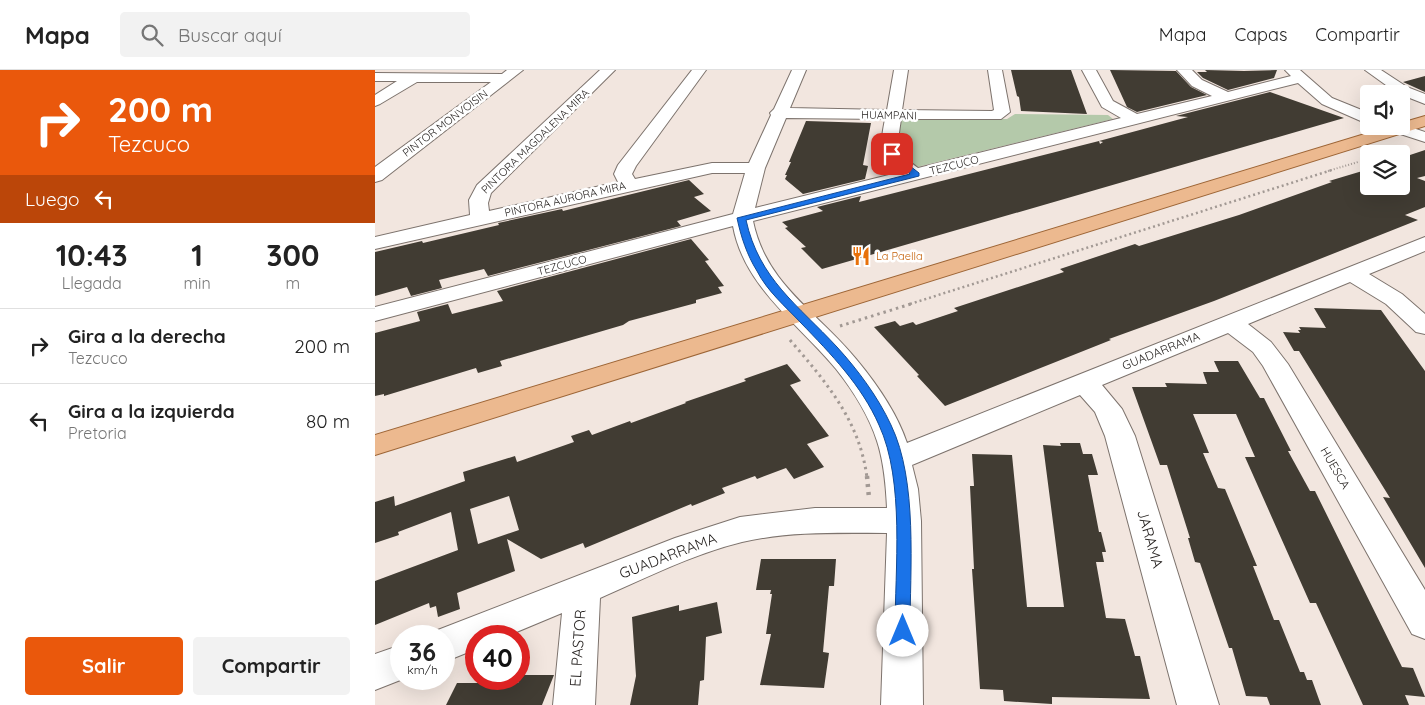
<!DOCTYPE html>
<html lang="es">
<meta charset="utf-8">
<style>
:root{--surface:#fff;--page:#f2f2f2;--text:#222;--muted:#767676;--line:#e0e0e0;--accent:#ea580c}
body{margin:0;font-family:Quicksand,sans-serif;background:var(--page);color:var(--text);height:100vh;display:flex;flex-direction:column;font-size:19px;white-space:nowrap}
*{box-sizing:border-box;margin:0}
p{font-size:16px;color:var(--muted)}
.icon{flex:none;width:28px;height:28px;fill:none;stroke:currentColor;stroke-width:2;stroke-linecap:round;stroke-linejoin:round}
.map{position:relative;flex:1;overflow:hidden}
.panel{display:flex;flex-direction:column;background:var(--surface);width:375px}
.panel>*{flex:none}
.banner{background:#ea580c;color:#fff;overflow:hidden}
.controls{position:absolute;left:985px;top:15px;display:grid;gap:10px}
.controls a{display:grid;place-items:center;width:50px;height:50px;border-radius:5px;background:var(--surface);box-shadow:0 5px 20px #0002;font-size:25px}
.speed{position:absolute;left:15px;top:555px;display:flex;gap:10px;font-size:25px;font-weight:700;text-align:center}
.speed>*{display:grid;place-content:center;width:65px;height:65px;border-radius:50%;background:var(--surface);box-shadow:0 5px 20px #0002;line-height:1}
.speed small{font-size:12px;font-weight:400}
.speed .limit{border:8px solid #d22;background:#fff;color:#111}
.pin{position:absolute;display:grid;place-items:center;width:42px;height:42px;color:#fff;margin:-21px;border-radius:10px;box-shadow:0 2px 8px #0006}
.me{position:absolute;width:55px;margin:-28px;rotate:0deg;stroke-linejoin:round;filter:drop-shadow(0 0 4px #0008)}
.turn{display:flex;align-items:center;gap:18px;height:105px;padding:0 25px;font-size:22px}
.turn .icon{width:65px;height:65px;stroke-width:2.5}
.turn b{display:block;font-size:35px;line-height:42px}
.then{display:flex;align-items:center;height:48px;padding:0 25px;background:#0003;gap:10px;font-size:19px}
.eta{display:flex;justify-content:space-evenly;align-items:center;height:85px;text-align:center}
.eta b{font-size:30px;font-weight:800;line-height:35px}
.action{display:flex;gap:10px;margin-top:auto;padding:10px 25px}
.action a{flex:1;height:58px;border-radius:5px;background:var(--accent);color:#fff;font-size:20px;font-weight:800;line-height:58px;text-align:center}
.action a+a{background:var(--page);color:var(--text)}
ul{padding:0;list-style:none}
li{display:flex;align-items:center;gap:15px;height:75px;padding:0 25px;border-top:1px solid var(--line)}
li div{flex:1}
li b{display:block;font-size:19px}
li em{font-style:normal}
header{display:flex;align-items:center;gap:30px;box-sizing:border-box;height:70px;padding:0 25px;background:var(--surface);border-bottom:1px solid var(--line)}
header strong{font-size:24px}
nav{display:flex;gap:28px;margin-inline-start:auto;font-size:18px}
.search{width:350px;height:45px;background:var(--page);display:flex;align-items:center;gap:12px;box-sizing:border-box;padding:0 18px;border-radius:5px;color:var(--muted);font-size:19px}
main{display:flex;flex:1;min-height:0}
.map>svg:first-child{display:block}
</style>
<header>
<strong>Mapa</strong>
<div class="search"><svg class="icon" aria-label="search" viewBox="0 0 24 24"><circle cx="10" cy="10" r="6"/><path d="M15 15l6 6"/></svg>Buscar aquí</div>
<nav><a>Mapa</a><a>Capas</a><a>Compartir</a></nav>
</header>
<main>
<section class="panel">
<div class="banner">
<div class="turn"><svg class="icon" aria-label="right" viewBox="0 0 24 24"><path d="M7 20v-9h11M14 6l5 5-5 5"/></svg><div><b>200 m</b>Tezcuco</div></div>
<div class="then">Luego<svg class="icon" aria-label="left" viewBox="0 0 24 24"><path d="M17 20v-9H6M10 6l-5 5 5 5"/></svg></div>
</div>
<div class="eta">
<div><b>10:43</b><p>Llegada</p></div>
<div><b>1</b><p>min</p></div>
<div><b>300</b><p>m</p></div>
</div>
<ul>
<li><svg class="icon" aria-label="right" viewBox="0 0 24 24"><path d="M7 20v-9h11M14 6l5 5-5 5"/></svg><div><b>Gira a la derecha</b><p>Tezcuco</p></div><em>200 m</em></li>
<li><svg class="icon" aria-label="left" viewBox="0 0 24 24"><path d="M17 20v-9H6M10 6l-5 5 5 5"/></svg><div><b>Gira a la izquierda</b><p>Pretoria</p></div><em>80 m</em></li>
</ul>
<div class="action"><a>Salir</a><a>Compartir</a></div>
</section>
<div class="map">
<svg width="1050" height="635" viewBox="0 0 1050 635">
<rect width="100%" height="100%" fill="#f2e6df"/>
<path fill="#b4c9aa" d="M640,44L733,45L738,49L542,97C522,81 521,73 525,48L632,49Z"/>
<path fill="#413c33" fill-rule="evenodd" d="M636,0H696L712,44L646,41L644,27L642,26Z
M735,0L801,1L816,17L832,25L762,42L752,37Z
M830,0L869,1L902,0L899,8L853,20L828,8L822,2H832Z
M1050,6V22L1028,12Z
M895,22L969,48L447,199L426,178L431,177L410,158L413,157L407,152L448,141L442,137L486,126L484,132L724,71L725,74L728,72L724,71L813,47L801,46Z
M431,51L496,53L488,95L493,96L490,109L428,124L410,109L412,105H410L416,92H414Z
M1050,80V106L1042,108L1050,111V137L1030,145L1043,150L839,231L734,269L736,270L570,336L542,306L544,305L499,257L520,251L525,256L538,252L541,255L583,241L579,238L689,202L685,199L760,174L764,176L864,145L957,112L954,111L994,99V116H1026V88Z
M314,110L329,124L319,127L336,141L302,151L306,156L113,206L109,199L64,210L67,218L36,226L32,217L0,226V182L47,171L48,173L124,155L123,153L187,139L188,141L208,136Z
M316,169L334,190L330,191L349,216L343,217L347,223L321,230V233L254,251L248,255L125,291L127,296L103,303L101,298L9,326V324L0,326V263L45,251L42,242L73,234L77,244L128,231L122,221Z
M939,238L1006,240L1050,301V498L1008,427L1015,428L924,281H919L908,262L925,263L923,260H926L924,257L951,258Z
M839,291H863L885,328H889L916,381H913L935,421H940L1027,597L1038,598L1050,627L1030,625L1034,635H988L941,533H935L870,387H880L861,344H818L834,383H828L843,418L850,419L882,496H878L899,550H904L925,602H929L932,610H937L946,635H895L892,627L871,626L857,578H854L825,493L820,492L813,468H815L792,395H785L757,317H792L790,313L832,314L828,302H844Z
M412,294L426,311L415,315L454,366L432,374L449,397L419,409L411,398L382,409L380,406L347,418L350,423L317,436L316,434L210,478L208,473L166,489L132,469L140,501L82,523L85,539L63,547L61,536L55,538L54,533L0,555V511L83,480L76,442L23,462L24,465L0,473V432L19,426L20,436L90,411L88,402L140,386L142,392L199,372L196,366L214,360L217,365L255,351L256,353L311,333L310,332L371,311L369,309ZM134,426L144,460L103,474L95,439Z
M685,373H705L708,384H717L723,405H713L724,462H726L731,482H727L729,492H721L731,548L750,549L760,586H765L775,629L677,627V634L629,631L628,620L605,619L597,499H599L595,416H599L597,384L637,385L652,537H689L668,375L686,376Z
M386,489H461L459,516H454L448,582L454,583L449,618L385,615L396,564H391L397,524H395L396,520H381Z
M342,532L347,563L331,567L329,610L325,611L323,635H255L261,606L257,547L304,535V541Z
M147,605H179L167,635H71L82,613H143Z"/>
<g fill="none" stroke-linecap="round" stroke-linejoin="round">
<g stroke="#7d736d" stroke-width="2">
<path id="minor" d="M132,0H148L7,110L0,112V97L116,12H42L5,34L0,36V25L22,11H0V3L127,4Z
M225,0H240L116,123L113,133L114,141L243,112L239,104L243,95L317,0H331L261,96L257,104L260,109L337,93H374L396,45L395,43L399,39L417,0H431L415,38L512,40L519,0H533L527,40L617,41L619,40L613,0H627L635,42L626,49H526C522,78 519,80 543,98L746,48L727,37L707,0H721L738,31L762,44L837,26L817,16L802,0H817L827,10L853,22L916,6L910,0H925L957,28L994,43V54L988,52L947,34L923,13L378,151C391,215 443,242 481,289C501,313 522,343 532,373L1050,167V181L994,204L1027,224L1050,244V264L1041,262L1011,234L975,212L873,254L896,272L913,294L1050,520V569L1037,564L888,296L878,282L853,263L727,315L747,339L760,366L844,635H802L730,366L720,342L705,325L537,395L543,419L546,451L548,635H506L512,463C464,463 415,461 367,472C318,484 271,508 225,528L220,635H178L187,543L132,566H101V579L69,592V566H54L55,563L300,468L365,447L440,438H512C511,417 509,392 502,371C494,346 477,319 461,299C424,254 369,217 358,156L0,251V237L358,144L370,103H337L0,179V167L95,145L94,130L102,115ZM411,48L510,49C505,76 503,84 526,102L380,138L390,98Z
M990,0H1006L1032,17L1050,24V34L1022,23Z
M1026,54L1050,62V72L1010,59L1008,56H1026Z
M26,575V609H28L0,620V584Z"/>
</g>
<g stroke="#9d6536" stroke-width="2">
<path id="major" d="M1050,46V56L0,385V365L1016,56H1026V53Z"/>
</g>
<path stroke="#a29994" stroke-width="2" stroke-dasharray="1 2" stroke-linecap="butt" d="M953,101L983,92"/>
<path stroke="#a29994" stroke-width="2.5" stroke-dasharray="2 3" stroke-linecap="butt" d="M535,234L957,100"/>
<path stroke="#a29994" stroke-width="3" stroke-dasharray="2.5 4" stroke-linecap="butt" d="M465,256L539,233
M415,270C451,312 485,351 492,408"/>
<path stroke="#a29994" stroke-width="4.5" stroke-dasharray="3 5" stroke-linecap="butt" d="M492,406L494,428"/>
<use href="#minor" fill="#fff" fill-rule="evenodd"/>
<use href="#major" fill="#ecb98f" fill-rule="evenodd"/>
</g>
<path fill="#1a73e8" stroke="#114b97" d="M517,82L544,103V106L371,150C384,209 423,235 462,277C483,300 503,327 516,355C543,411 535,499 535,561L533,566L528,568L522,566L520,561C520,499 530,411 504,355C487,316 456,284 426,253C411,237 392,221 382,201C372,185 366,167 362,148L535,104L515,86L514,84Z"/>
<defs>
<g id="restaurant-bare" transform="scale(1.5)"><path d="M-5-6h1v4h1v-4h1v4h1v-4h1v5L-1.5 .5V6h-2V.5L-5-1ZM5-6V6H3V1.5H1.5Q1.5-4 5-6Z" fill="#e8710a" stroke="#fff" stroke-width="2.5" paint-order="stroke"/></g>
</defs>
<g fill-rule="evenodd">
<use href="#restaurant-bare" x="486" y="186"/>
</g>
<g text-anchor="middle" stroke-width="5" stroke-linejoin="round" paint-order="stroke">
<g font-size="11" fill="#231f1d" stroke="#fff">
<text transform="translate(514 45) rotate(1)" y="4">HUAMPANI</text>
<text transform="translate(70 53) rotate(-37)" y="4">PINTOR MONVOISIN</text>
<text transform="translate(160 71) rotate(-44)" y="4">PINTORA MAGDALENA MIRA</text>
<text transform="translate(579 95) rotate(-14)" y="4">TEZCUCO</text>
<text transform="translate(190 129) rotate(-13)" y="4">PINTORA AURORA MIRA</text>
<text transform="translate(187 195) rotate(-15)" y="4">TEZCUCO</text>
</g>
<g font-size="11" fill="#c56008" stroke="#fff" text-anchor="start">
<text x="501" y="190">La Paella</text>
</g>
<g font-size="12" fill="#231f1d" stroke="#fff">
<text transform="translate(786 281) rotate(-22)" y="4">GUADARRAMA</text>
<text transform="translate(960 398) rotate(60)" y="4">HUESCA</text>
</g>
<g font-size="15" fill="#231f1d" stroke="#fff">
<text transform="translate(775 469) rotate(74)" y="5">JARAMA</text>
<text transform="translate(293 486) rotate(-21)" y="5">GUADARRAMA</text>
<text transform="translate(203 578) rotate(-86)" y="5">EL PASTOR</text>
</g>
</g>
</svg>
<div class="controls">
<a><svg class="icon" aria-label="sound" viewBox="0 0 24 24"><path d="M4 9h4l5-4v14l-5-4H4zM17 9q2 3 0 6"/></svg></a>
<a><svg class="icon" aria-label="layers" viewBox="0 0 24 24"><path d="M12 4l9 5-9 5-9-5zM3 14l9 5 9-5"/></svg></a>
</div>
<div class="speed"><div>36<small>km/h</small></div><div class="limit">40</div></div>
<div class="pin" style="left:517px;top:84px;background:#d93025"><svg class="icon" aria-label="arrive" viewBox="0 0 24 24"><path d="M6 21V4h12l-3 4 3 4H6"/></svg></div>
<svg class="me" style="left:528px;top:561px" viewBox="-20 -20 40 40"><circle r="19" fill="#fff"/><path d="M0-13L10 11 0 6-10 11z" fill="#1a73e8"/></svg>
</div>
</main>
